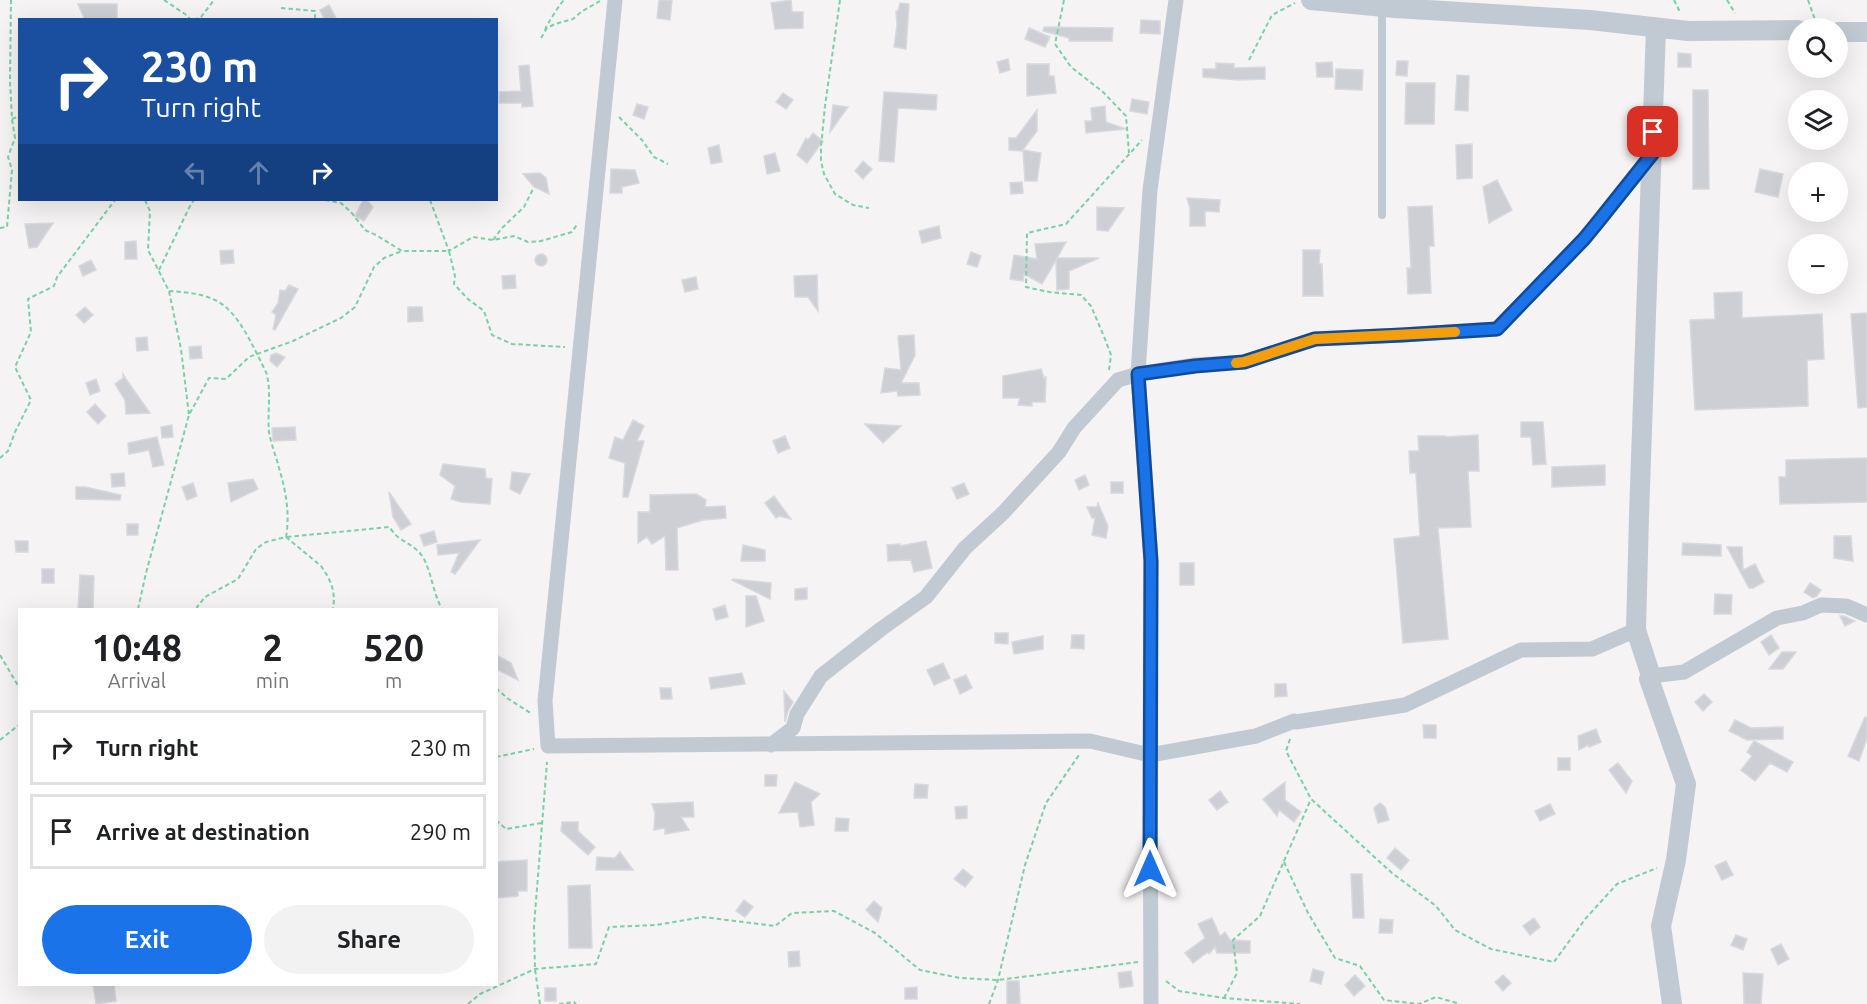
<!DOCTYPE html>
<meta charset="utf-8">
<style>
:root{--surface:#fff;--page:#f2f2f2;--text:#202124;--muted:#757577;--line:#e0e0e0;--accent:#1a73e8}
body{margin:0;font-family:Ubuntu,sans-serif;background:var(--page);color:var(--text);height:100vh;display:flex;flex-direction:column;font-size:22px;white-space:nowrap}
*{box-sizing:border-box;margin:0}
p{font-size:20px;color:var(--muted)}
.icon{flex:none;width:33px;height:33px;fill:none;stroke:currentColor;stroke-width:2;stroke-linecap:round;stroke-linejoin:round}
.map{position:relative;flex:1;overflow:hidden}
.details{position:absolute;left:18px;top:608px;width:480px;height:378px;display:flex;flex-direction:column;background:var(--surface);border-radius:0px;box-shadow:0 6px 24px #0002}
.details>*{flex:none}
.hud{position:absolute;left:18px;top:18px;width:480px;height:183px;border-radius:0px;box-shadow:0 6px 24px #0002;background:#1a4fa0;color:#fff;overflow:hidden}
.controls{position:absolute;left:1788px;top:18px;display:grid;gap:12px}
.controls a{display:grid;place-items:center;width:60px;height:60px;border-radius:50%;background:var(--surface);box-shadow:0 6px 24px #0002;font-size:30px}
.pin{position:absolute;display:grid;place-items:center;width:51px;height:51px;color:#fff;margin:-26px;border-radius:12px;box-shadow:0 3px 9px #0006}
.me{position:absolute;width:66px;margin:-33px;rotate:0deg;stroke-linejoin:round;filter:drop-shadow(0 0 4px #0008)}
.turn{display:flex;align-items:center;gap:21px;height:126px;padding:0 24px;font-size:27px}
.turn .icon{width:78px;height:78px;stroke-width:2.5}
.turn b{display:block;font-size:42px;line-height:51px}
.lanes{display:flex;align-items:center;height:57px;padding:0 24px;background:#0003;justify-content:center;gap:30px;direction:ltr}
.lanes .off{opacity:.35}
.eta{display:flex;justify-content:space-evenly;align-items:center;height:102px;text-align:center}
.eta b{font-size:36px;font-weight:700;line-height:42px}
.action{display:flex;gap:12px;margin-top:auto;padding:12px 24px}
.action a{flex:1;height:69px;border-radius:36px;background:var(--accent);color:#fff;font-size:24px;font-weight:700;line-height:69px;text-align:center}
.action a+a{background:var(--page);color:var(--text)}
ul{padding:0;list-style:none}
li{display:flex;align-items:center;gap:18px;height:75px;margin:0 12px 9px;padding:0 12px;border:3px solid var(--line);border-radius:0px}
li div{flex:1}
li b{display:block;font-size:22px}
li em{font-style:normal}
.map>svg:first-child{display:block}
</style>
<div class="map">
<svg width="1867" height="1004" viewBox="0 0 1867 1004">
<rect width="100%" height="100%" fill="#f5f3f3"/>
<path fill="#cdcfd5" stroke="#d7d9de" stroke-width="1.5" d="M659,0H672L670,20L657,18Z
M791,0L792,12H803V28L775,29L771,3Z
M900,3L909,4L906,49L894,47L897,25L896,11H898Z
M78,4H117V20H85Z
M329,5L337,20H325L320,10Z
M1141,20L1160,21V34L1140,33Z
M1044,27L1113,28L1112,41H1069V38L1043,31Z
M1029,28L1050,37L1045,47L1025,39Z
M1678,53L1691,54V67H1678Z
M1008,59L1010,70L1000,73L997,62Z
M1397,61H1408L1407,76L1396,75Z
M1332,62L1333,77H1317L1316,63Z
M1216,63L1234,64V68L1265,67V79L1238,80L1203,77V69H1216Z
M1027,64H1049V76H1054L1056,93L1027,96Z
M529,65L533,106L522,107V103H499V92L521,91L519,66Z
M1336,69L1363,70L1362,90L1335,89Z
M1457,75L1469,76L1468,111L1455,110Z
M1406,83H1435L1434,124H1405Z
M1693,90H1708L1709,189H1693Z
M884,92L937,95L936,110L898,108L894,162L879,161Z
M783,93L793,100L786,109L776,102Z
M1132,99L1149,102L1147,114L1130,111Z
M637,104L648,107L644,119L633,115Z
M833,105L848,107L830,132Z
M1105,106L1106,122L1126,129L1086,133L1085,121H1092L1091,108Z
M1037,110V131L1022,151L1009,150V138H1016Z
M813,133L823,141L807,163L797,155L806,138L808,140Z
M1472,144V178L1457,179L1456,145Z
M719,145L722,162L711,164L708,148Z
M1023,150L1041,153L1037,181H1025Z
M775,153L780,171L767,174L764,156Z
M863,161L872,169L863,179L855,171Z
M611,169L635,170L639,183L622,187V193H610Z
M1760,169L1783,174L1778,197L1755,192Z
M540,173L546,178L549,194L534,187L523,174Z
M1497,180L1512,210L1489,223L1483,187Z
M1022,182L1023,193L1011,194L1010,183Z
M1187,198L1220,200L1219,212L1205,211V226H1190V208Z
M363,200H367L373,207L364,221L355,216Z
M1432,206L1434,246H1429L1431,293L1408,294L1407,268H1411L1408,207Z
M1097,207L1124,208L1108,231L1097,230Z
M53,223L37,247L29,248L25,224Z
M939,226L941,238L922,243L919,231Z
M136,241L137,259H125V242Z
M1066,242L1057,258H1099L1069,271V289L1057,290L1056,260L1042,284L1024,274L1023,281L1010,279L1014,255L1037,259L1035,244Z
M233,250L234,263L221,264L220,251Z
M1303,250H1320L1319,264H1322L1323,296H1303Z
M971,252L981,256L977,267L967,264Z
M535 260a6 6 0 1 1 12 0a6 6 0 1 1-12 0Z
M91,260L96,270L83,276L79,266Z
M515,275L516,288L503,289L502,276Z
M817,275L818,311L808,297H795L794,276Z
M696,277L698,289L685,292L682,280Z
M289,285L298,289L275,330L273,329L276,315L272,312L278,303L280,290L285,291Z
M1742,292V318L1822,314L1824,359L1807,360L1808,406L1695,410L1690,320L1715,319L1714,293Z
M85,307L93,315L84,323L76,315Z
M408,307H422L423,321L408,322Z
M1867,313V407L1858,408L1851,314Z
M914,335L915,355L901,383H919L920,395L898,396L897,391L881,393L885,368L901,370L898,336Z
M147,337L148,350L137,351L136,338Z
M201,346L202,358L190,359L189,347Z
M276,353L285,357L277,367L270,361L271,355Z
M1041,369L1044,378L1046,377L1045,402H1032V406L1018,405L1020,398H1003V376Z
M123,374L126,379L150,413L126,414L125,400L115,384L123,378Z
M96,379L100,391L90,395L86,383Z
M95,404L106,416L98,424L87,412Z
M633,420L644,426L637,441H644L628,497H623L625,463L609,458L615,437L623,440Z
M1521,422H1543L1546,464L1533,465L1531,437H1521Z
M865,424L901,426L883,443Z
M172,425L173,437L162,438L161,427Z
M295,427L296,440L273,441L272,428Z
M1478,435L1479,471H1468L1471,527L1438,528L1448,639L1403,643L1394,539L1420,536L1416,473H1410L1409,451H1419L1418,436H1445V437Z
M785,436L790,448L778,453L773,441Z
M157,437L164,465L153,467L149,450L129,454L128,443Z
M1867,458V502L1780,504L1779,477H1786V460Z
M443,464L485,469L486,478L492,479L490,504L461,502L451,499L455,486L440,475Z
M1605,465V485L1552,487V467Z
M512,472L530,474L520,494L510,489Z
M124,473L125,486L112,487L111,474Z
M1085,475L1089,485L1079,490L1075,480Z
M253,479L258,489L231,502L228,483Z
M1111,482H1123V493H1111Z
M193,483L197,496L187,500L182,487Z
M964,483L969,494L957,499L952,488Z
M76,487H85L121,495L120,500L76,499Z
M389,492L411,524L401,530L393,517Z
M696,494L706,500L705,507L725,506L726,518L703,520L677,528L678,570H666L665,536L652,544L647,537L638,543V512H650V495Z
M774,496L791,519L779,516L776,518L765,503Z
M1098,503L1108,526L1106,538L1092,535L1095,518H1092L1087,507H1097Z
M127,524H138V535H127Z
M434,531L437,542L424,546L420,535Z
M1834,536H1851L1853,561L1834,558Z
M480,540L455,574L451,572L459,553L438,555L437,545Z
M15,541H28V552H16Z
M926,541L932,568L914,572L911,560L888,561L887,545L900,544V546Z
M1683,543L1721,545V556L1682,555Z
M743,545L765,550V561H741Z
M1727,547H1742L1743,570L1755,564L1764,582L1753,588H1749Z
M1180,563H1194V585H1180Z
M42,569H54V583H42Z
M80,575L94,576L93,609H78Z
M733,579L771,583L770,599L732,580Z
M1810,583L1821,590L1817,596L1813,598L1804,592Z
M807,588V599L795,600V589Z
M1715,594L1732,595L1731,614H1714Z
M746,596H756L764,621L746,627Z
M725,605L728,617L716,620L713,609Z
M1840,616H1844L1855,621L1845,626Z
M995,633H1008V644L995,643Z
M1072,635H1084V649L1071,648Z
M1771,635L1779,648L1769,655L1761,642Z
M1043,636V649L1014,654L1012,642Z
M1782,652H1796L1783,669H1769Z
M496,655L511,663L518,680L496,669Z
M943,663L950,678L934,685L927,670Z
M742,673L745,684L711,689L709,678Z
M966,675L972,688L960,694L954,680Z
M1275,684H1286L1287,696L1275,697Z
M660,688H671L672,699H661Z
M784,691L793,702L788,711L785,722Z
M1704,694L1712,702L1703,711L1695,702Z
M1865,717L1867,718V738L1859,761L1848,756Z
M1735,720L1751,728L1783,727V739L1747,740L1729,731Z
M1423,725H1436V738H1424Z
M1596,729L1601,742L1589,747L1588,745L1579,750L1578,736Z
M1754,741L1793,762L1787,772L1770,763L1755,781L1741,770L1752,756L1747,752Z
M1558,758H1570V770H1558Z
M1618,763L1632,781L1626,793L1609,770Z
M765,775H777L776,786H765Z
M795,782L820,794L811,802L814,825L800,827L798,812L779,813Z
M1285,782V800L1301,812L1294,822L1279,810L1277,816L1263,799Z
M915,784L928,785L927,798H914Z
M1220,791L1228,802L1217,810L1209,800Z
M693,802L694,817H681L689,830L665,834V828L654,830L655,813L652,804Z
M1380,803L1385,807L1389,820L1378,823L1374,808Z
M1550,804L1555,814L1540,821L1535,811Z
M967,806V818L956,819L955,807Z
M836,818L849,819L848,831H835Z
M562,822H578V831L595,847L588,855L561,831Z
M1395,848L1409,860L1401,870L1387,858Z
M620,852L633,870H596L597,857L615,858Z
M527,860V891H518V896L496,898V862Z
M1726,861L1733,875L1722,880L1715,866Z
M963,869L973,877L965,887L954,879Z
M1351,874H1362L1364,918H1353Z
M590,885L592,948H569L568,886Z
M744,900L753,907L745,917L736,911Z
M874,901L882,908L878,922L866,910Z
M1212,918L1220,936L1225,932L1230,940L1250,941V953H1217L1215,947L1209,954L1208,952L1193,963L1185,953L1205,938L1198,924Z
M1534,918L1540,927L1530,935L1523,926Z
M1380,919L1393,920L1392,933H1379Z
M1736,935L1747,939L1743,950L1731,945Z
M1781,944L1789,959L1778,965L1771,949Z
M799,951L800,966L789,967L788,952Z
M1313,969L1324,972L1321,984L1310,981Z
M1131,971L1133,986L1120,988L1118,973Z
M1743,973L1763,974L1761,1004H1744Z
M1355,975L1365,986L1354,996L1345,985Z
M1503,975L1511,983L1503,991L1495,982Z
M1007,981H1019L1020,1004H1007Z
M93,984H114L116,1001L96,1004Z
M917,987V999H905V988Z
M545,988H556V1001H545Z"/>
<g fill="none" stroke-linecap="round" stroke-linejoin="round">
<path stroke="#7ad0a6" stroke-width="2" stroke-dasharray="4.5 3" stroke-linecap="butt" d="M164,0L188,16L190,20
M840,0L825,106L821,147V161L824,174L835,194L853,205L869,208
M1064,0L1055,44L1071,67L1103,92L1126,116L1129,153
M1674,0L1680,12
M1727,0L1735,13
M1808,0L1818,28
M281,8L315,11V20
M194,20L201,17L214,0
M545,30C547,24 560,4 564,0
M541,38L547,28L555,24L573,19L581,12L600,1
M1249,60L1272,15L1295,3
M619,117L642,140L654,157L668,164
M12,119L20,116
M145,200L150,211L148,250L169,291L181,349L189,415
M325,200L341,203L351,212L365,230L376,235L402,251H449L455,276L454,284L468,299L484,311L492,335L512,344L565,347
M430,200L449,251L473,237L493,240L514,236L528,242L541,241L572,232L578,223
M0,228L7,227L12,170L8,157L15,138L12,119L10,81L11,0
M493,240L502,228L524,207L533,189
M159,270L190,206L194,200
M169,291C184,292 200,293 215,300C239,311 254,349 266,372C272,390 267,413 269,432C271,444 276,456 279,468C286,491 290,514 286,537L266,542L256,549L238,579L205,597L197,607L198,609
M1109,370L1111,355L1105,339L1091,306L1081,295L1049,292L1026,287L1027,233L1066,224L1142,140
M0,458L8,451L15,432L31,400L15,367L31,332L28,299L54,286L57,277L115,200
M286,537L321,566C331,580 336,592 333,609
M287,537L389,527C392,530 395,535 399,538C408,544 418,548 424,559C432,575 433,593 442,609
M138,609L146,573L189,415L209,378L226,379L249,357L293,341L341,318L355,307L374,267L384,258L402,251
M0,655L20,689
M496,688L507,698L532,714
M1290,739L1286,751L1311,799L1392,873L1436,906L1455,930L1491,949L1554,962L1586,918L1617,884L1657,868
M0,740L20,724
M496,757L534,749
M496,820L506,829L542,823
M1284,862L1308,913L1335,958L1360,966L1384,1000L1419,1004L1436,997L1460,1004
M1166,981L1179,991L1224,998L1300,1004
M1224,998L1237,973L1233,940L1260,916L1311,799
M468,1004L480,994L535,969L596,964L609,927L656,925L703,917L775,926L792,913L834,911L875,933L920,970L960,978L998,980L1138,962
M540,1004L535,969L534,926L547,762
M559,1004L574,1002L576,1004
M989,1004L998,980L1025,865L1046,803L1079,755"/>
<path stroke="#c1cad2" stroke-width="8" d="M1382,7V215"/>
<path stroke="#c1cad2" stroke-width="15" d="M615,0L545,701L548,746L1090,741L1150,755L1151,561L1138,374L1150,190L1176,0
M1651,676L1684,672L1777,618L1803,613L1821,605L1846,606L1867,615
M771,745L793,728L797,714L821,676L881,629L926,597L965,548L1003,513L1059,452L1074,428L1118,380L1138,374L1195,365L1244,362L1315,339L1402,335L1497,329L1584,239L1653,153
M1151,1004L1150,755L1256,736L1294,721L1296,722L1405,705L1521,650L1592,649L1636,630"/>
<path stroke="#c1cad2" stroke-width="20" d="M1311,0L1395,8L1590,20L1688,31L1798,30
M1656,28L1639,516L1636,630L1651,676L1649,679L1686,784L1676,860L1661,926L1672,1004
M1838,32H1867"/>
</g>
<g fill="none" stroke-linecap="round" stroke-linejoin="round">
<g stroke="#114b97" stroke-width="15">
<path id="route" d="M1150,869L1151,561L1138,374L1195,366L1244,362L1315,339L1402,335L1497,329L1584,239L1598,222L1653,153V132"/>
</g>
<use href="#route" stroke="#1a73e8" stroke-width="10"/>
<path stroke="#f59e0b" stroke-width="10" d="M1236,363L1244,362L1315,339L1455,332"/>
</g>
</svg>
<div class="controls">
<a><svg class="icon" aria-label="search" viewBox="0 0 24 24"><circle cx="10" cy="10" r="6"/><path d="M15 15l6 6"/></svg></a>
<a><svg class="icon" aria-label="layers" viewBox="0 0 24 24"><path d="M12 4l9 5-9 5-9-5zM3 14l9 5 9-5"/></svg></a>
<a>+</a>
<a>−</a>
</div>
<div class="pin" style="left:1653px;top:132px;background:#d93025"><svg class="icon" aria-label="arrive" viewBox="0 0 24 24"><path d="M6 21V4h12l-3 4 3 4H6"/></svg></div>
<svg class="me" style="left:1150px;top:869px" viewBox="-20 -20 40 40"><path d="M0-17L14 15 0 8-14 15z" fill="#1a73e8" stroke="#fff" stroke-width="4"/></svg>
<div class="hud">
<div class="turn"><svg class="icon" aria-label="right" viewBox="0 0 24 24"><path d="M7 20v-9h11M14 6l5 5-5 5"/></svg><div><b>230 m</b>Turn right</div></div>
<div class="lanes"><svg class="icon off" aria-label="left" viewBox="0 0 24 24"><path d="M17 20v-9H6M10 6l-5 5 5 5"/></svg><svg class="icon off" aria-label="ahead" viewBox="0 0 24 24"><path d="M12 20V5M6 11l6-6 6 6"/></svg><svg class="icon" aria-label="right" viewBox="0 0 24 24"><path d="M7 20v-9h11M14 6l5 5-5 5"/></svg></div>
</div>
<section class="details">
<div class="eta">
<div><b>10:48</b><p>Arrival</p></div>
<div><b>2</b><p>min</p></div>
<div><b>520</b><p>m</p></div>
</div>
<ul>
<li><svg class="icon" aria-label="right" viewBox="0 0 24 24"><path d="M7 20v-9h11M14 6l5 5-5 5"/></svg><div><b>Turn right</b></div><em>230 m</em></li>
<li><svg class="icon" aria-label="arrive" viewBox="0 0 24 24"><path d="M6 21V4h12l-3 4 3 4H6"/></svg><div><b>Arrive at destination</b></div><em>290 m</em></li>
</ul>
<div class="action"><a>Exit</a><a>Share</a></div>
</section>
</div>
